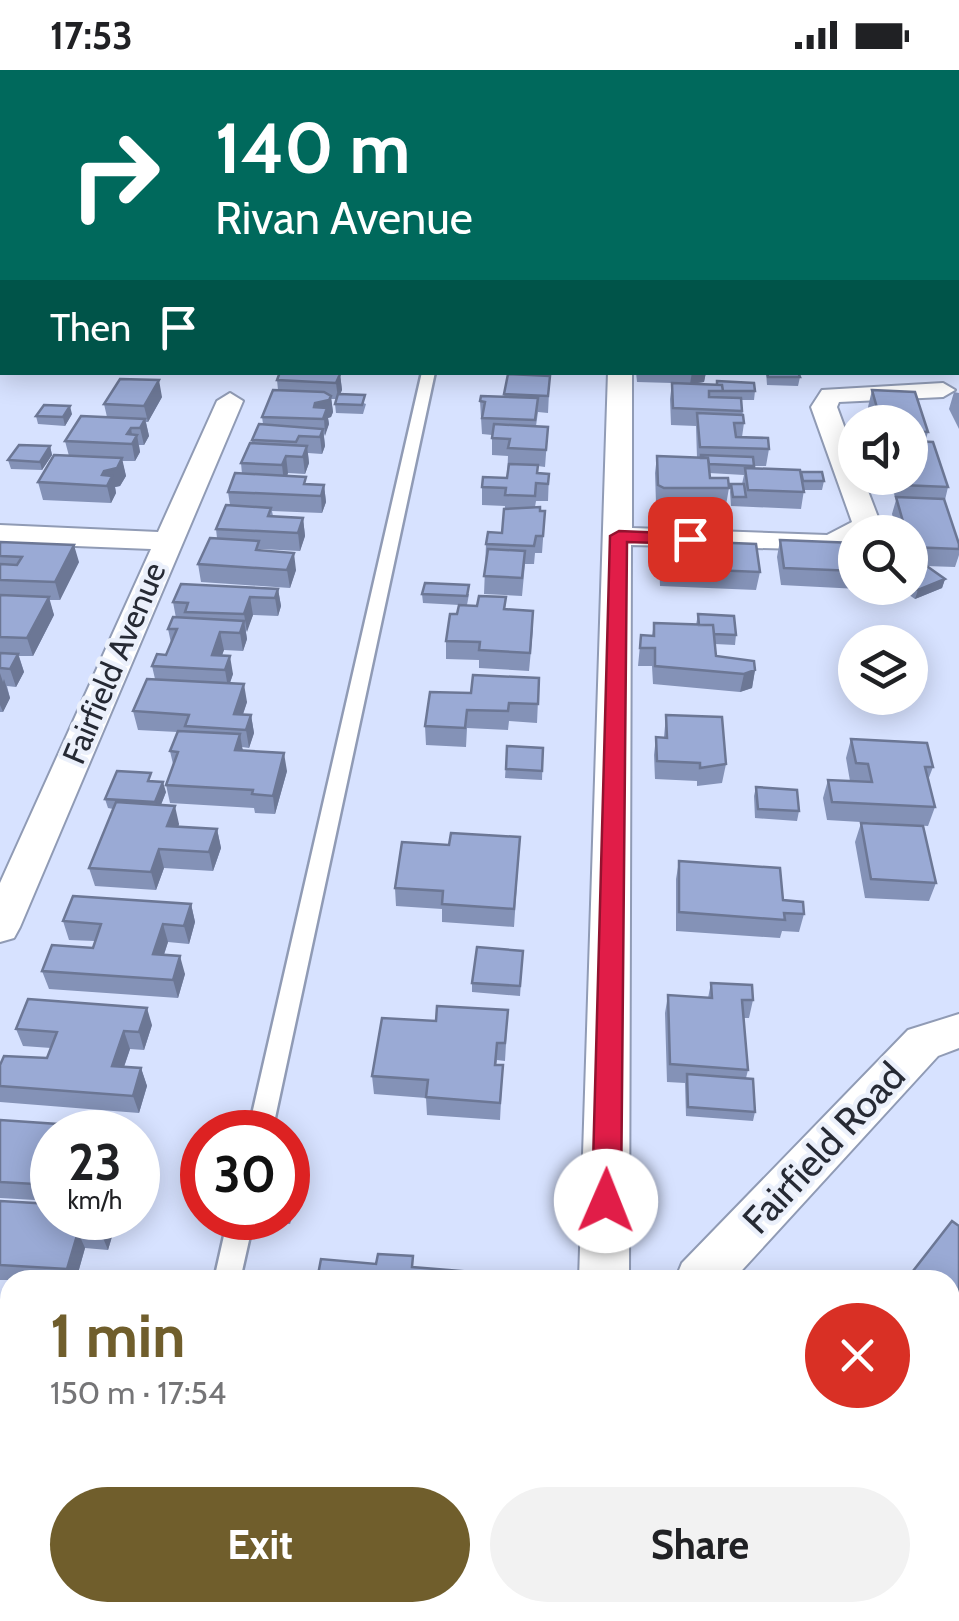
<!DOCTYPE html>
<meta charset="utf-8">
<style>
:root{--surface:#fff;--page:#f2f2f2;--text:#202124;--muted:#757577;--accent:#705e2c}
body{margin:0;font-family:Cabin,sans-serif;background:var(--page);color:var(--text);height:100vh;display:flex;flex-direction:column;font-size:38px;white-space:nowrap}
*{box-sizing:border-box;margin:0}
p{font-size:32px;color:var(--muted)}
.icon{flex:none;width:55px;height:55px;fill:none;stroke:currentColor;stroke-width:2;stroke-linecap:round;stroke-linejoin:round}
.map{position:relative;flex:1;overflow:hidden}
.panel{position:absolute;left:0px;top:1200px;width:960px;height:352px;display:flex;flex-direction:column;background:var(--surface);border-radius:30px 30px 0 0;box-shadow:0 5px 25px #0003}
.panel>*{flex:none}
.top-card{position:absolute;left:0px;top:0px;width:960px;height:305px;box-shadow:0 5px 25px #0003;background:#00695c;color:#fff;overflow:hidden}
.fabs{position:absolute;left:838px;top:335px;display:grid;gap:20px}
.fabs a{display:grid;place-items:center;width:90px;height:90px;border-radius:50%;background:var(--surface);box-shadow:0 5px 25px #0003;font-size:50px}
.speed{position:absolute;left:30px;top:1040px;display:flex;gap:20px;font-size:50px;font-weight:700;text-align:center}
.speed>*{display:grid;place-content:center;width:130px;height:130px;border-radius:50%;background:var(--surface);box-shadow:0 5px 25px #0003;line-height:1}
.speed small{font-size:25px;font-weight:400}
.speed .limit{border:15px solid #d22;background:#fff;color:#111}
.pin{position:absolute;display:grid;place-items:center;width:85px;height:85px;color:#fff;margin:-42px;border-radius:20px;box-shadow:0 5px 15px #0006}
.me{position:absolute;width:110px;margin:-55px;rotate:1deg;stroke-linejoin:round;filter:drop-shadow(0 0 8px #0008)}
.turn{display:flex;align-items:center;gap:35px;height:210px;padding:0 50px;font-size:45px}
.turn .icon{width:130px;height:130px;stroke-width:2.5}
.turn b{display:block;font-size:70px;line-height:85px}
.then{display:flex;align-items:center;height:95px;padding:0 50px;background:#0003;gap:20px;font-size:38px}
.round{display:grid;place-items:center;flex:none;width:105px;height:105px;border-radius:52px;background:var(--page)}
.head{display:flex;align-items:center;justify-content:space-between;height:170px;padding:0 50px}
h1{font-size:60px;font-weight:700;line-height:75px;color:var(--accent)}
.primary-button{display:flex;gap:20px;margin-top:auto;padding:20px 50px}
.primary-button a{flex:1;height:115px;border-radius:60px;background:var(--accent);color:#fff;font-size:40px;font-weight:700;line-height:115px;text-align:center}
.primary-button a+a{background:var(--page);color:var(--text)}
.status{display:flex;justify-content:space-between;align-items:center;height:70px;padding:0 50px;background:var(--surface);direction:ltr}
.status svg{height:28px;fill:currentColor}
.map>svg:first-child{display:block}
</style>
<div class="status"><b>17:53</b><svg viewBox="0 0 49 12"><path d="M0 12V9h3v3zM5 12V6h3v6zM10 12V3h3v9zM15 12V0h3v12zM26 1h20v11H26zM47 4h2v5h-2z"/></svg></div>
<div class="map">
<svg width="959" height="1551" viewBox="0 0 959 1551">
<rect width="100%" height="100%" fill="#d7e2ff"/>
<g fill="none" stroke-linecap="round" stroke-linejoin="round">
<g stroke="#909bb5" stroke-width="5">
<path id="lane" d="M422,302H435L272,1062H248Z
M228,1148H254L240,1210H214Z
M137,1542H169L168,1551H136Z"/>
</g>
<g stroke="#909bb5" stroke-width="4">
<path id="street" d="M0,239H2V253H0Z
M608,302H632V458L827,465L852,452L811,337L822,320L943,313L955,320L943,327L839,332L837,337L855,386V408H863L881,455L874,462H855V473L842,480L631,475L629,1210H579Z
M230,323L243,331L20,857L14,868L0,872V813L151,479L0,473V455L158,462L217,331Z
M959,944V978L938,986L733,1210H675L682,1193L908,960Z
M371,1542H433L430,1551H367Z
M742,1542H805L809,1551H745Z"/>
</g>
<use href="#lane" fill="#fff" fill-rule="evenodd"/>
<use href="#street" fill="#fff" fill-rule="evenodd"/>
</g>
<path fill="#8492b7" d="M506,302H550L548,343L538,342L536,356L548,357L545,397L538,396V403L549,404L548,431H536L535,437L540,441H545L542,483H535L534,494H525L522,526L484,524L486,474L502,463L505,436L482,435V417L507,408L508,386L492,385V365L482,364L480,331L504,327L508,304H511Z
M636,302H706L704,312L692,314L716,315L717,311L755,321L754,330H741L744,353L742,367L769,379L766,396H754V398L801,403L824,411L822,420H804L801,439L731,436L730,422L731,414H742L744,405L709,403L710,408L729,418L726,435H662L656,433L655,403L657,386L697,388L696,356L671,355L670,329L672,313L637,312Z
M766,302H798L800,307L798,316L767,315Z
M340,304L342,320L340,324L366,334L363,344L336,343L335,334L337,329H331L333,342L331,347L328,348L329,354L324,366L325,376L322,384L308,383L309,393L305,404L288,403L287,406L307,414L324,415L326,432L322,443L272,441L273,446L303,448L305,466L300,481L260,479L261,481L296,500L290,518L201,512L198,494L217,468L216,459L230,435L228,422L242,404L241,393L252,374V370L263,354L262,347L278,320L277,310Z
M872,320L928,362L925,372L948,417L945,430L959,474V485L955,497L926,496L945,509L942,518L915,529L899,518H910V496L912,495H910V462H897L892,444L896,430L889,408H910V352H872L868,337Z
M954,322L959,323V359L949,339Z
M162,327L148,352H146L149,366L144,375H139L140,382L135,391H122L126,406L120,416L115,417L116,423L111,433L43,430L38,412L69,386L65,371L107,347L104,334Z
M72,344L65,356L38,354L36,346Z
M50,376L52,385L42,400L11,399L8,390Z
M661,470L760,502L756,520L660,516L659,488Z
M780,470L855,473V518H878V520L781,515L777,487Z
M0,472L79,492L60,530H49L54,545L33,586H19L24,602L16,617L7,616L10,628L3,642H0Z
M278,519L281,536L278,546L253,545L246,562L247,569L243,581L224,580L221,586L233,604L230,613L247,632L243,644L251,645L254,663L249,678L242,677L243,681L287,701L275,744L255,743L254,738L170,733L166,715L173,694L170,681L177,662L138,660L133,641L155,609L152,596L166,585L171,573L168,559L176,548L173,532Z
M422,524H469L467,535L477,536L506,527L505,539L533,559L529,601L479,598V590L446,589V571L457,544L459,535L423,533Z
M698,544L736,565L735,575L715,574L716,586L755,600L752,618L740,622L653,614L652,596H638L641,565L652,566L654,553L696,555Z
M539,608L537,653L509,651L508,660L467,658L466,677L426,675L425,656L471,623Z
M666,645L726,694L722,713L697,716V711L655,709L654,685L656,667H664Z
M851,669L933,697L928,710L935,737L928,756L827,750L823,728L828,710L850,711L846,688Z
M507,676L543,678L542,710L505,708Z
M153,712L166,722L161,735L179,754L178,757L217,759L221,778L213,801L164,798L156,820L95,816L89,798L113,739L108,738L105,729Z
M756,717L799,741L797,751L755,748L754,726Z
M861,753L936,813L929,831L865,828L855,772Z
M520,767L514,857L442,852V839L396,836L395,818L449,775Z
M679,791L783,830L804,844L799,862L782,861L780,868L676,861V809Z
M191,834L195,852L189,874L168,872L164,885L185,904L178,928L49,919L42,901L93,878L95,871L69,870L63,851Z
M523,881L520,926L472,922V913Z
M711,913L753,930L749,948H744L748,1000L746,1008L755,1042L753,1051L686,1046L685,1013L667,1012L665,943L668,925L708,928Z
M508,940L505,991L497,990L496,995H503L500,1050L427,1045L426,1028L374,1024L372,1006L436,951Z
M152,955L144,980L130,979L124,997L141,998L147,1016L139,1043L0,1032V995L47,988L51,978L23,976L16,959Z
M0,1050L101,1057L103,1062H52V1131L0,1128Z
M288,1106L297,1115L290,1154L250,1152L249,1148H288Z
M0,1131L116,1153L108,1180L85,1178L76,1210H0Z
M0,1325L10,1326V1370L0,1369Z"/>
<path fill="#6c7795" d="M1,10L2,24L0,25V11Z
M0,71H2V99H0Z
M0,208H2V223H0Z
M0,260L2,269V284H0Z
M692,302H706L704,312L690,314Z
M340,304L342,320L338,329L336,313Z
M159,310L162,327L148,352L144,336Z
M331,326L333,342L331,347L328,348L329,354L325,366L324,348L317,350L314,337L315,333Z
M70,336L72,344L65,356L63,347Z
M145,349L149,366L144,375L140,358Z
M131,358L133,371L137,365L140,382L135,391L132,374L127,364Z
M323,359L325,376L322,384L320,367Z
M50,376L52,385L42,400L40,392Z
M307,376L309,393L305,404L303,387Z
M286,386L288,403L284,413L282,395Z
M122,388L126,406L120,416L115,417L116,423L111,433L107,416L102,405L104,401Z
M324,415L326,432L322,443L321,426Z
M303,448L305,466L300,481L298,463Z
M74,475L79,492L60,530L55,512Z
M294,483L296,500L290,518L287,500Z
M945,509L942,518L915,529L918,520Z
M278,519L281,536L278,546L275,528Z
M49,527L54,545L33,586L27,568Z
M250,527L253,545L247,562L244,544Z
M244,551L247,569L243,581L240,563Z
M220,562L224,580L217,600L212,585Z
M18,584L24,602L16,617L10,599Z
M230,586L233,604L228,618L225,600Z
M755,600L752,618L740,622L744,604Z
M0,603L3,612L4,609L10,628L3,642L0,635Z
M244,614L247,632L238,659L234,644Z
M251,645L254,663L249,678L246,660Z
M240,664L243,682L235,680Z
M284,683L287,701L275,744L273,726Z
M163,712L166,722L158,742L155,732Z
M175,736L179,754L172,775L167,756Z
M217,759L221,778L213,801L209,782Z
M159,779L164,798L156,820L151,802Z
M191,834L195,852L189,874L184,856Z
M163,854L168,872L158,902L153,884Z
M180,886L185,904L178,928L173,910Z
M147,938L152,955L144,980L139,962Z
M124,961L130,979L118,1014L112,996Z
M141,998L147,1016L139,1043L133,1026Z
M295,1106L297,1115L290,1154L288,1145Z
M106,1148H113L116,1153L108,1180L101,1163Z
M78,1162L85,1178L76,1210H72L67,1199Z"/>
<path fill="#9aaad5" stroke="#6c7795" stroke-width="2.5" d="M0,58H2V71H0Z
M0,133H2V147L0,150Z
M280,302H324L340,304L336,313L277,310Z
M767,302H798L800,307H768Z
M508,304L550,306L548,326L504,324Z
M120,309L159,310L144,336L104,334Z
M717,311L754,313L755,321H723L722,315H717Z
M672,313L722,315L723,321H709V327L741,328L742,341L673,338Z
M273,320L324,322L331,326L329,330L315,333L314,337L327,338L323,349L262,347Z
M872,320L915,322L928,362L910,361V352H881Z
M338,324L365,325L362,335L335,334Z
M481,326L538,328L535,350L482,348L485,332L480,331Z
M44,335L70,336L63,347L36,346Z
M697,343L743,345L744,353H734L736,367L768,368L769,379L700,377Z
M81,346L145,349L140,358H131L127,364L137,365L132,374L65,371Z
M259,354L323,359L320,367L299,366L296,372L252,370Z
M494,354L548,357L546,380L508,378L510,369L492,368Z
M910,371L933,372L948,417L901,415L899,408H910Z
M250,373L307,376L303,387L286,386L282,395L241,393Z
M19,375L50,376L40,392L8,390Z
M54,385L122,388L117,398L104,401L102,405L112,406L107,416L38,412Z
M701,385L753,387L754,396L709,394L708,388H701Z
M657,386L708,388L710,408H728L729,418H664L658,415Z
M509,394L538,395L537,403L549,404L548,414L536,413L535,426L505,425L506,418L482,417L483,407L507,408Z
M745,398L800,400L804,422L748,420Z
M801,402H822L824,411H803Z
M235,403L306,407L304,414L324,415L321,426L228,422Z
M731,414H744L746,427H733Z
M896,427L944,429L959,474V479L910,477V462H906Z
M226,435L271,438L268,446L303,448L298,463L216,459Z
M540,437V441H545L543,466H536L534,476L486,474L488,462L502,463L504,439Z
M210,468L259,471L256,480L294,483L287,500L198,494Z
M661,470L756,474L760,502L662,498Z
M780,470L855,473V501L784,498Z
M0,472L74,475L55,512L0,510V494L17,495L22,487L0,486Z
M488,479L525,481L522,508L484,506Z
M921,492L945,509L918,520L910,514V496Z
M425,513L469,515L467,526L422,524Z
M181,514L278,519L275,528L250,527L244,544L185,542L188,533L173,532Z
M0,525L49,527L27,568L0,567Z
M479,526L506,527L504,539L533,541L530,583L479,580L480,572L446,571L450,544H457L459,535L477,536Z
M698,544L734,546L736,565L714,564L713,555H699Z
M173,547L244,551L240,563L220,562L212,585L230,586L225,600L152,596L157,584L166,585L177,559H168Z
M654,553L713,555L716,586L754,591L755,600L744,604L655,596V578H640L641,565L654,566Z
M0,583L18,584L10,599L0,598Z
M473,605L539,608L538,634L509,633L508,641L467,640L465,658L425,656L430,622L471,623Z
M147,609L244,614L234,644L251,645L246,660L185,656L189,645L133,641Z
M666,645L722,647L726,694L700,698V693L657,691L656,667L667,668Z
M178,661L240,664L235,680L284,683L273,726L252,724L253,720L166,715L178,682L170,681Z
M851,669L927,673L933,697H925L935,737L832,732L828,710L872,712L868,694L856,693Z
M507,676L543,678L542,701L506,699Z
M117,701L151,703L148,711L163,712L155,732L105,729Z
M756,717L797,720L799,741L758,739Z
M116,732L175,736L167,756L217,759L209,782L159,779L151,802L89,798Z
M861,753L923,756L936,813L871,809Z
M451,763L520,767L514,839L442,834L443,821L395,818L402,772L449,775Z
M679,791L780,798L783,830L803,832L804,844L784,843L785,850L679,842Z
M73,826L191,834L184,856L163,854L153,884L180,886L173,910L42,901L52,875L93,878L101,854L63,851Z
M477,877L523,881L520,916L472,913Z
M711,913L752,915L753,930H742L748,1000L670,994L668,925L712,928Z
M28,929L147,938L139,962L124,961L112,996L141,998L133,1026L0,1016V995L4,986L47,988L57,962L16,959Z
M437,936L508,940L505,973H497L495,995H503L500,1033L426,1027L428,1010L372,1006L382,948L436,951Z
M687,1004L753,1009L755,1042L688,1037Z
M0,1050L101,1057L99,1062H52V1115L0,1112Z
M288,1106H295L288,1145Z
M0,1131L52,1134V1148H106L101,1163L78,1162L67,1199L0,1195Z
M952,1151L959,1156V1282L950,1294V1210H906Z
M378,1184L413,1186L412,1197L472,1202L471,1210H317L321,1189L376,1194Z
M0,1325L10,1326V1357L0,1356Z
M622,1542H633L641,1551H615Z"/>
<path fill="#e11d48" stroke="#92132f" stroke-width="2.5" d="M619,461L690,464L699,469L690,474L627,472L621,1131L616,1140L606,1144L596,1140L592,1131L610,466Z"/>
<g text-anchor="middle" stroke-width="9" stroke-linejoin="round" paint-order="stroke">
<g font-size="32" fill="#262a34" stroke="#ebf0fb">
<text transform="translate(114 593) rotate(-67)" y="11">Fairfield Avenue</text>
</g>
<g font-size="38" fill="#262a34" stroke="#ebf0fb">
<text transform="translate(824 1078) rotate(-47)" y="13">Fairfield Road</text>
</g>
</g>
</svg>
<div class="fabs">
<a><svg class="icon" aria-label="sound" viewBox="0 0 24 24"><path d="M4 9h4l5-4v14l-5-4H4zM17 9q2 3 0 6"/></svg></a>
<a><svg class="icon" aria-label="search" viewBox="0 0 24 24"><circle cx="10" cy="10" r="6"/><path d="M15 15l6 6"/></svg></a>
<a><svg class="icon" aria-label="layers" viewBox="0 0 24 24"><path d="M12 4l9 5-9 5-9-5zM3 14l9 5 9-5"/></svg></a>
</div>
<div class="speed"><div>23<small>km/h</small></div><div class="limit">30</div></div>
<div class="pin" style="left:690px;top:469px;background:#d93025"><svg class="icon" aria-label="arrive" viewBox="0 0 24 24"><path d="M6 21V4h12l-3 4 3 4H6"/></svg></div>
<svg class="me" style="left:606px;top:1131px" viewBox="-20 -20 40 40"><circle r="19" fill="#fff"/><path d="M0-13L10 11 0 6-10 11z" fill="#e11d48"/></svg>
<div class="top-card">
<div class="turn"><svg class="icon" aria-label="right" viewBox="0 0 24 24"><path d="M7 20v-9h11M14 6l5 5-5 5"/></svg><div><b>140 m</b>Rivan Avenue</div></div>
<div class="then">Then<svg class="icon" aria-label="arrive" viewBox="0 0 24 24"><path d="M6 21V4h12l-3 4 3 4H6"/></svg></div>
</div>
<section class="panel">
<div class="head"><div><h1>1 min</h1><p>150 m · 17:54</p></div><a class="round" style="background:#d93025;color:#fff"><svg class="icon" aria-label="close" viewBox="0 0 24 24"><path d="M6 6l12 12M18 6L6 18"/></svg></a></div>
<div class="primary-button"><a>Exit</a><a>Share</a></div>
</section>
</div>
